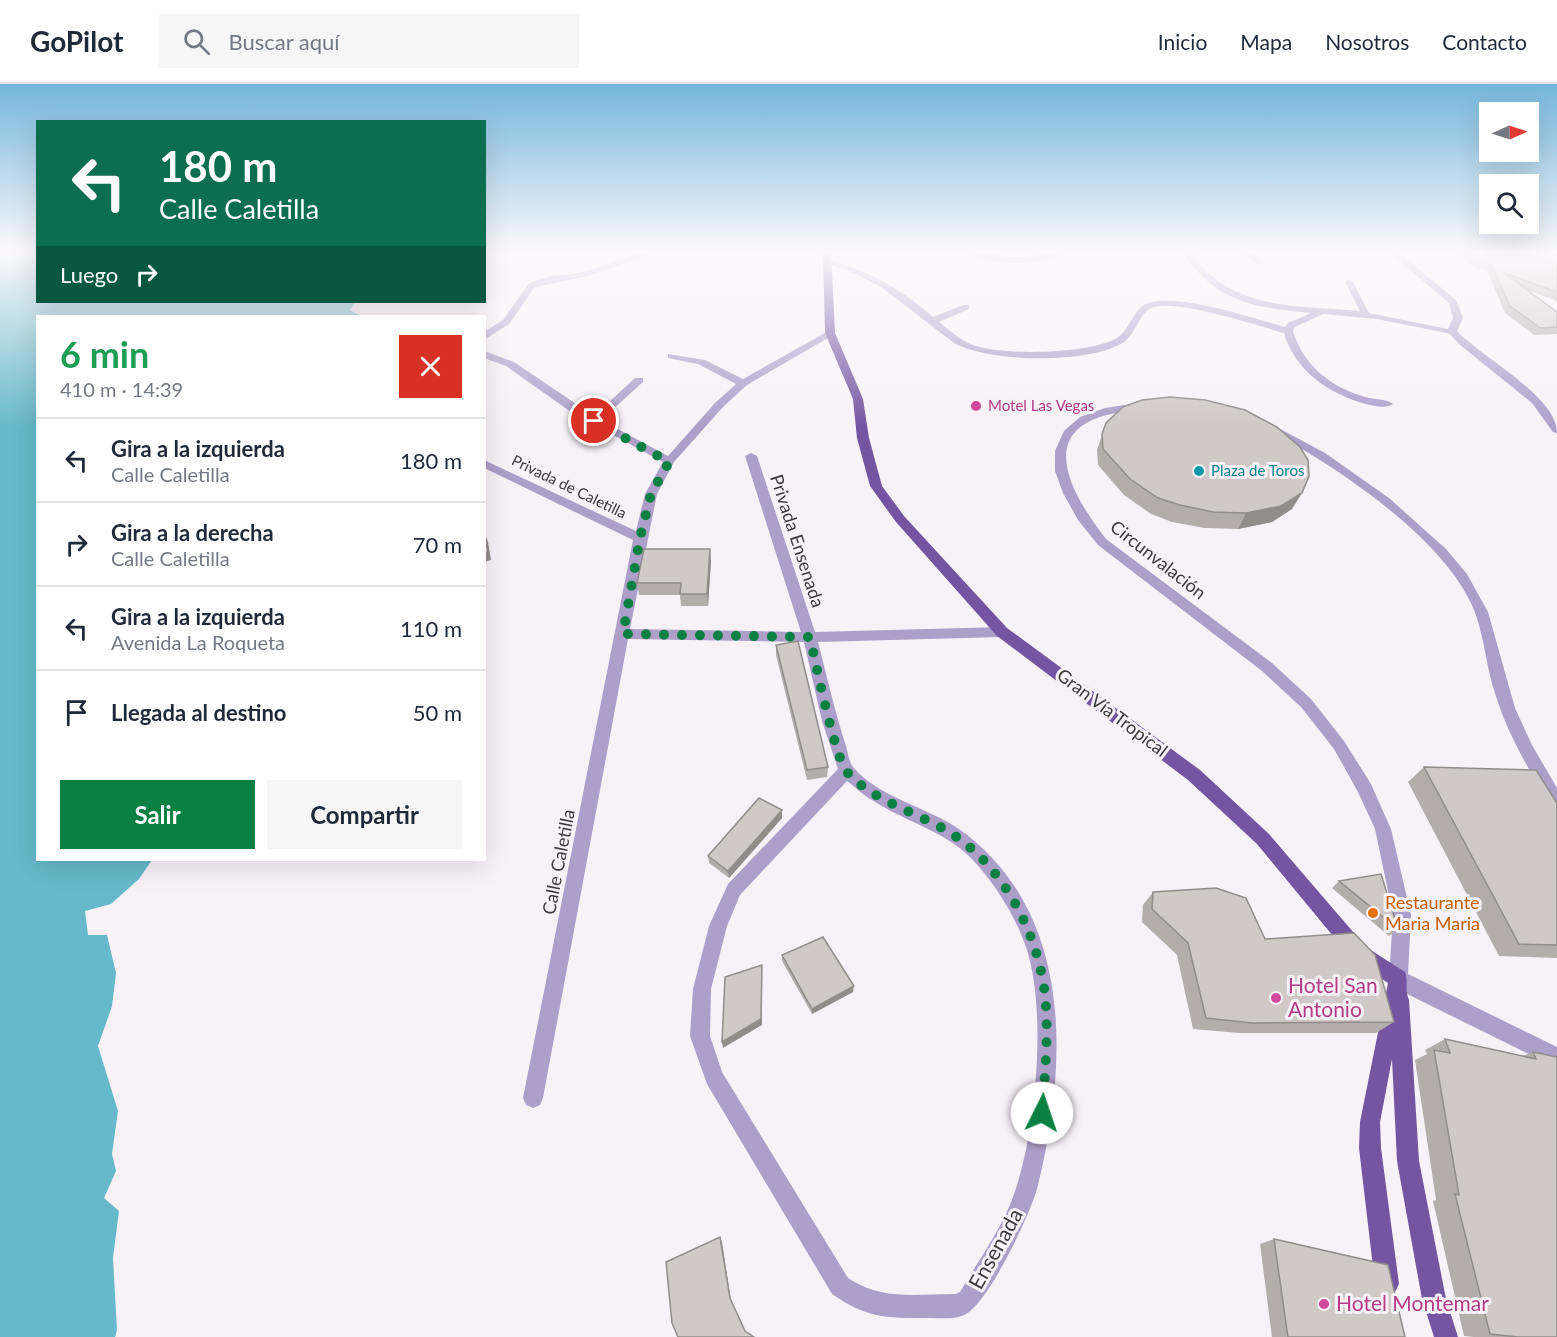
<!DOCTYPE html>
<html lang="es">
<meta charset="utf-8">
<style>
:root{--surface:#fff;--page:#f6f6f7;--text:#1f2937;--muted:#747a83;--line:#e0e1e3;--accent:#0b8043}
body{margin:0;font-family:Lato,sans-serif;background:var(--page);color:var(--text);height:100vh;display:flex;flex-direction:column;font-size:22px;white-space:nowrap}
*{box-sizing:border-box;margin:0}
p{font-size:20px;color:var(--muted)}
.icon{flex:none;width:33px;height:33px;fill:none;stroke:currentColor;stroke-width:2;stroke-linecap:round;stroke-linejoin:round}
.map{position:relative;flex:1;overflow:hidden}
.details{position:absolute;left:36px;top:231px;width:450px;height:546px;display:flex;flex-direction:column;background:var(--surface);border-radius:0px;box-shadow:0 6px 24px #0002}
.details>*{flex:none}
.top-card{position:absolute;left:36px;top:36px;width:450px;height:183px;border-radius:0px;box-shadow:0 6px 24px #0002;background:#0b6e4f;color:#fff;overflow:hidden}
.needle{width:39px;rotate:87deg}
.fabs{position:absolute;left:1479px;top:18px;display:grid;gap:12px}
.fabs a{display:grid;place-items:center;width:60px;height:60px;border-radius:0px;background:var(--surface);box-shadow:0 6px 24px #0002;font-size:30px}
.pin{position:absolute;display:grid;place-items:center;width:51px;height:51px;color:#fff;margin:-26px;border:3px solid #fff;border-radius:50%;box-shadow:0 2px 6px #0007}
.me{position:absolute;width:66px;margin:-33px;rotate:4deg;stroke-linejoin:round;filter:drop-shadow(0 0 4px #0008)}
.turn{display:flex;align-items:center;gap:21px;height:126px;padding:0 24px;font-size:27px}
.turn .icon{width:78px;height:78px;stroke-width:2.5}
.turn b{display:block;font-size:42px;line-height:51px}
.then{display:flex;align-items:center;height:57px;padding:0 24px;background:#0003;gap:12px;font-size:22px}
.round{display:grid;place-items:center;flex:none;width:63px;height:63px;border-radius:0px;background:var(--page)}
.summary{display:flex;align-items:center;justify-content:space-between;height:102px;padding:0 24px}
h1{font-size:36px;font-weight:700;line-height:45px;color:#1e9e55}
.action{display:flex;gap:12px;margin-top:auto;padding:12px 24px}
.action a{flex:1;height:69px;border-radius:0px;background:var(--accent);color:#fff;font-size:24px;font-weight:700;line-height:69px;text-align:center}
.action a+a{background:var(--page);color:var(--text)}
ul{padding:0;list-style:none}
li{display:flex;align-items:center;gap:18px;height:84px;padding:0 24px;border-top:2px solid var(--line)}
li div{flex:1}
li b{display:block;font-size:22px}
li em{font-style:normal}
header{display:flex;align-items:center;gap:36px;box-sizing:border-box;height:84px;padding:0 30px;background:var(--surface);border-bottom:2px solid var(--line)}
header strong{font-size:28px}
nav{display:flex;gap:33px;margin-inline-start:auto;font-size:21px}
.search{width:420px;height:54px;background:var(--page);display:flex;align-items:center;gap:15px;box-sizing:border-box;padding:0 21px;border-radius:0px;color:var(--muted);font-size:22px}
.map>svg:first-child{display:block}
</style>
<header>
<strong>GoPilot</strong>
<div class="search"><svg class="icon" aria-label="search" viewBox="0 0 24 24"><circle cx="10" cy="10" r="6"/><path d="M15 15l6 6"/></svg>Buscar aquí</div>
<nav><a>Inicio</a><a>Mapa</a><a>Nosotros</a><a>Contacto</a></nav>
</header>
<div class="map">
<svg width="1557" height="1253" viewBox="0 0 1557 1253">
<rect width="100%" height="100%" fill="#f8f2f8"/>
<path fill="#66b9ca" d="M0,168H37L38,218H356L350,226L361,232H38V776H152L139,795L111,820L85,827L88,851H107L116,889L112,922L98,962L118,1027L112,1070L116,1087L104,1114L119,1127L113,1174L117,1246L115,1253H0Z"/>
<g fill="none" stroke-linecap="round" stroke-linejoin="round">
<path fill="#ae9eca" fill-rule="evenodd" d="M645,168H657L584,193L535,203L509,240L484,256V248L503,236L529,199L552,192L580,189Z
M967,168L1017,173L1067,168C1047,182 986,183 967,168Z
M1188,168H1196L1194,173C1234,227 1299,221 1360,227L1345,198L1349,195L1353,198L1369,229L1457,247L1452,250L1377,235L1323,230L1295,243L1293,247C1303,280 1329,302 1362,312C1372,316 1386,314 1393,320C1386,325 1375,322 1366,320C1329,310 1295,287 1284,249C1255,241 1180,216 1154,223C1139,227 1137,249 1124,258C1091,280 989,279 954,259L881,203L854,189L824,179L828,176C869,186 902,206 933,233L963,221H969V225L939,238C949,246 960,256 973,261C1001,272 1091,270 1117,254C1131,245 1133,222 1151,218C1185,211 1250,233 1285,243L1288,239L1311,229C1258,224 1218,219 1186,173Z
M1242,168H1251L1265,179L1258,181Z
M830,246L833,247V251L747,301L723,323L674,378L657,410L630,545L801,548L745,372L751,369L757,372L815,548L1002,543L1009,548L1002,553L818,558C827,593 835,628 846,662C848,669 849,679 854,684C878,713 929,724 959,745C1074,827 1068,979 1038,1101C1032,1128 988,1219 966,1230C955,1236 941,1234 929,1234C887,1234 868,1235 832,1210L707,1000L690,952L693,905L709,842L728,800L838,685L822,637L804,558L628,555L543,1014L540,1021L533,1024L526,1021L523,1014L633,456L484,384V376L636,447L645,410L663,378L571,328L506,282L484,274V267L514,278L594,332L635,294H643V298L601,336L668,372L715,319L736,300L698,280L668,274V270L705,276L743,295ZM847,697C855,703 863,711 872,716C903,737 943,746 970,773C994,798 1016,832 1027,866C1047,930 1036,1050 1013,1113C1001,1146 978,1177 960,1208L955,1210C915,1210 883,1217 848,1194L722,988L710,952L711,905L727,842L740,811Z
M1144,318L1149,321L1148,323C1128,328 1108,328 1090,337C1038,363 1084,426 1106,455L1272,579L1311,615L1344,657L1371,700L1391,745L1411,831L1408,890L1557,963V984L1391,902L1389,895L1393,831L1375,745L1358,708L1334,665L1301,623L1262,587L1098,461L1078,436L1063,409L1055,387V367L1064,347L1080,333L1105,324Z
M1267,338L1325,369L1389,414L1446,465L1467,490L1488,528L1515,624L1532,661L1557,704V725L1551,723C1530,687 1507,650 1495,609C1485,579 1484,545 1470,517C1435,447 1331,379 1263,343L1262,341Z"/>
<path fill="#ae9eca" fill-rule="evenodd" d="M1389,168H1398L1456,216L1463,234L1457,247C1482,274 1557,312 1557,349L1553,348L1532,319L1459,260L1447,247L1453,234L1449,219Z"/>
<path fill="#7455a2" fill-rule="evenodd" d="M823,168H831L835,249L863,315L869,354L882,402L904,432L1007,544L1200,686L1269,750L1366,863L1405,888C1409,899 1404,904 1409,916L1419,1077L1446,1215L1458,1253H1434L1422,1215L1397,1077L1392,975L1380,1038L1381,1064L1399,1200L1395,1208L1387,1212L1379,1208L1375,1200L1359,1064L1360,1038L1388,899L1352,875L1257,760L1188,696L997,552L896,438L870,402L857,354L853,315L825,249Z"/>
</g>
<path fill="#b4adab" d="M1456,168H1557V217L1527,206L1557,228V250L1534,251L1505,229L1487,186L1476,184Z
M1106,339L1292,425L1272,438L1238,445L1205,444L1172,438L1151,430L1124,411L1098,381L1097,366Z
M711,477L708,522H681L680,511H639L637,499Z
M776,561L828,683L827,693L807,696L776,571Z
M1424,683L1557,719V874L1499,872L1408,698Z
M782,726V734L729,794L709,779L708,772Z
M1339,797L1398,845L1389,852L1332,804Z
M1153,808L1265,855L1394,938L1376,949H1239L1193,945L1177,871L1142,838L1143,821Z
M782,871L853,908L812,930L782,877Z
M1445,955L1523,972L1533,968L1557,973V1253H1474L1464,1252L1433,1117L1436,1116L1415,976L1427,970L1425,966Z
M1274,1155L1405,1253H1272L1260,1160Z"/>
<path fill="#928d8b" d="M1302,409L1292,425L1272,438L1238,445L1246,429Z
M485,450L488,458L491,476L484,478Z
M710,465L711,477L708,522L707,510Z
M782,726V734L729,794L728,787Z
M762,881V941L723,964L722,958Z
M854,902L853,908L812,930V925Z
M720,1153L722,1158L731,1217L730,1214Z"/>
<path fill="#d1c9c7" stroke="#928d8b" stroke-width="1.5" d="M1468,168H1557V208L1504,189L1557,228V243L1540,244L1510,222L1491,180L1480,177Z
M1170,313L1205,316L1245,326L1277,343L1300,363L1308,376L1309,392L1302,409L1281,422L1246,429L1213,428L1180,421L1158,414L1130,395L1103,365L1102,350L1106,339L1123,323L1142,316Z
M484,450L488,468L484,469Z
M644,465H710L707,510H680L681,499H637Z
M798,557L828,683L807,686L776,561Z
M1424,683L1536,686L1557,719V861L1519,860Z
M759,714L782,726L728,787L708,772Z
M1381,790L1398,845L1339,797Z
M1216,804L1246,814L1265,855L1354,849L1375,871L1394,938L1252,939L1206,934L1188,859L1152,825L1153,808Z
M823,853L854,902L812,925L782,871Z
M762,881L761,935L722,958L725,893Z
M1445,955L1536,975L1533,968L1557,973V1253H1518L1490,1250L1455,1110L1459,1111L1434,966L1450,969Z
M720,1153L730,1214L745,1247L754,1253H678L672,1239L666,1178Z
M1274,1155L1388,1181L1405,1253H1288Z"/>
<linearGradient id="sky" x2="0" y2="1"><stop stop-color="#74b6dc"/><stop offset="0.49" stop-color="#fcf9fc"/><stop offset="1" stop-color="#fcf9fc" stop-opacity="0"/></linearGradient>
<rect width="1557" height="343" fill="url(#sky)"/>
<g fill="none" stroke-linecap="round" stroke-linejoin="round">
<path stroke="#0b8043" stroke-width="10" stroke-dasharray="0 18" d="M594,337L669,378L651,410L640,454L623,550L810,553C815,576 835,674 847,688C873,717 916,728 949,748C1003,781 1038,849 1045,911C1049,950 1045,989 1042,1029"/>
</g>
<g fill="#d1479c" stroke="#f8f2f8" stroke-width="2">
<circle cx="976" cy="322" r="6"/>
<circle cx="1276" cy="914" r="6"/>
<circle cx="1324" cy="1220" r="6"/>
</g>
<circle fill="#0f9aa8" stroke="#f8f2f8" stroke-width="2" cx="1199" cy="387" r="6"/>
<circle fill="#e8710a" stroke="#f8f2f8" stroke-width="2" cx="1373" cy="829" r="6"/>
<g text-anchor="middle" stroke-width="6" stroke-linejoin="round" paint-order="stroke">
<g font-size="15" fill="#b23c85" stroke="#f8f2f8" text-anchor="start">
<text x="988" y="327">Motel Las Vegas</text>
</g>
<g font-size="15" fill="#0d838f" stroke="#f8f2f8" text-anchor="start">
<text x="1211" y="392">Plaza de Toros</text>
</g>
<g font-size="15" fill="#3d3b3e" stroke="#f8f2f8">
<text transform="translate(569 403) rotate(26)" y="5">Privada de Caletilla</text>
</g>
<g font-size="18" fill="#3d3b3e" stroke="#f8f2f8">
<text transform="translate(797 457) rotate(72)" y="6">Privada Ensenada</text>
<text transform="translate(1158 476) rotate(38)" y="6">Circunvalación</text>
<text transform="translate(1112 629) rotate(37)" y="6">Gran Vía Tropical</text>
<text transform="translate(559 778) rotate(-79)" y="6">Calle Caletilla</text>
</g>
<g font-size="18" fill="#c56008" stroke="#f8f2f8" text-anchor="start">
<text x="1385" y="825">Restaurante<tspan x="1385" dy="21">Maria Maria</tspan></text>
</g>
<g font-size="21" fill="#b23c85" stroke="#f8f2f8" text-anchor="start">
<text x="1288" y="909">Hotel San<tspan x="1288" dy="24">Antonio</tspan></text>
<text x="1336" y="1227">Hotel Montemar</text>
</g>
<g font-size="21" fill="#3d3b3e" stroke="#f8f2f8">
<text transform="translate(996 1165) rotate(-61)" y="7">Ensenada</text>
</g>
</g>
</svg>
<div class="fabs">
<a><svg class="needle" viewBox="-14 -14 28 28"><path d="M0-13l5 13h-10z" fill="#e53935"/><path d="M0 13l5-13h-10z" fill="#747a83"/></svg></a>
<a><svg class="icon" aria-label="search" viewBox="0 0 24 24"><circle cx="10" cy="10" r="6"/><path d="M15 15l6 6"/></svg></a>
</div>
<div class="pin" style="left:594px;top:337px;background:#d93025"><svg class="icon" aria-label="arrive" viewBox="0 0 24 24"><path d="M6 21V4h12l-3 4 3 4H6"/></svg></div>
<svg class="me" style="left:1042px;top:1029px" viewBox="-20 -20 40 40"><circle r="19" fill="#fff"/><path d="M0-13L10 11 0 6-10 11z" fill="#0b8043"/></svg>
<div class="top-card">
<div class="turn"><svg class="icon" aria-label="left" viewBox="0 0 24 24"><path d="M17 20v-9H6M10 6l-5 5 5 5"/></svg><div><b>180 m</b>Calle Caletilla</div></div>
<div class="then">Luego<svg class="icon" aria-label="right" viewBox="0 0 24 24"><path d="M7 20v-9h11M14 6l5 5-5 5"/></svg></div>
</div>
<section class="details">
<div class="summary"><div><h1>6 min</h1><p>410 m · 14:39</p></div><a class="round" style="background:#d93025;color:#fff"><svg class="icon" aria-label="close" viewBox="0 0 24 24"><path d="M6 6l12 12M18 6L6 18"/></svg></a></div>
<ul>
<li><svg class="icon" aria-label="left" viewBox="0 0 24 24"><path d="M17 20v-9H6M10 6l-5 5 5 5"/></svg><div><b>Gira a la izquierda</b><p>Calle Caletilla</p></div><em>180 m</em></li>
<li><svg class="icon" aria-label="right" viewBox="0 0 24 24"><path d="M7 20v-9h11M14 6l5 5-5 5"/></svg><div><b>Gira a la derecha</b><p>Calle Caletilla</p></div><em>70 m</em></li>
<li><svg class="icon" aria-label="left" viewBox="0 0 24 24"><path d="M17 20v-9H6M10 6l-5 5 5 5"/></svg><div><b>Gira a la izquierda</b><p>Avenida La Roqueta</p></div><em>110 m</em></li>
<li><svg class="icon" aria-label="arrive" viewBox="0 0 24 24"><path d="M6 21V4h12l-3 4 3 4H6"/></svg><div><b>Llegada al destino</b></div><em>50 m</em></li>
</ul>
<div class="action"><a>Salir</a><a>Compartir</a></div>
</section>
</div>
